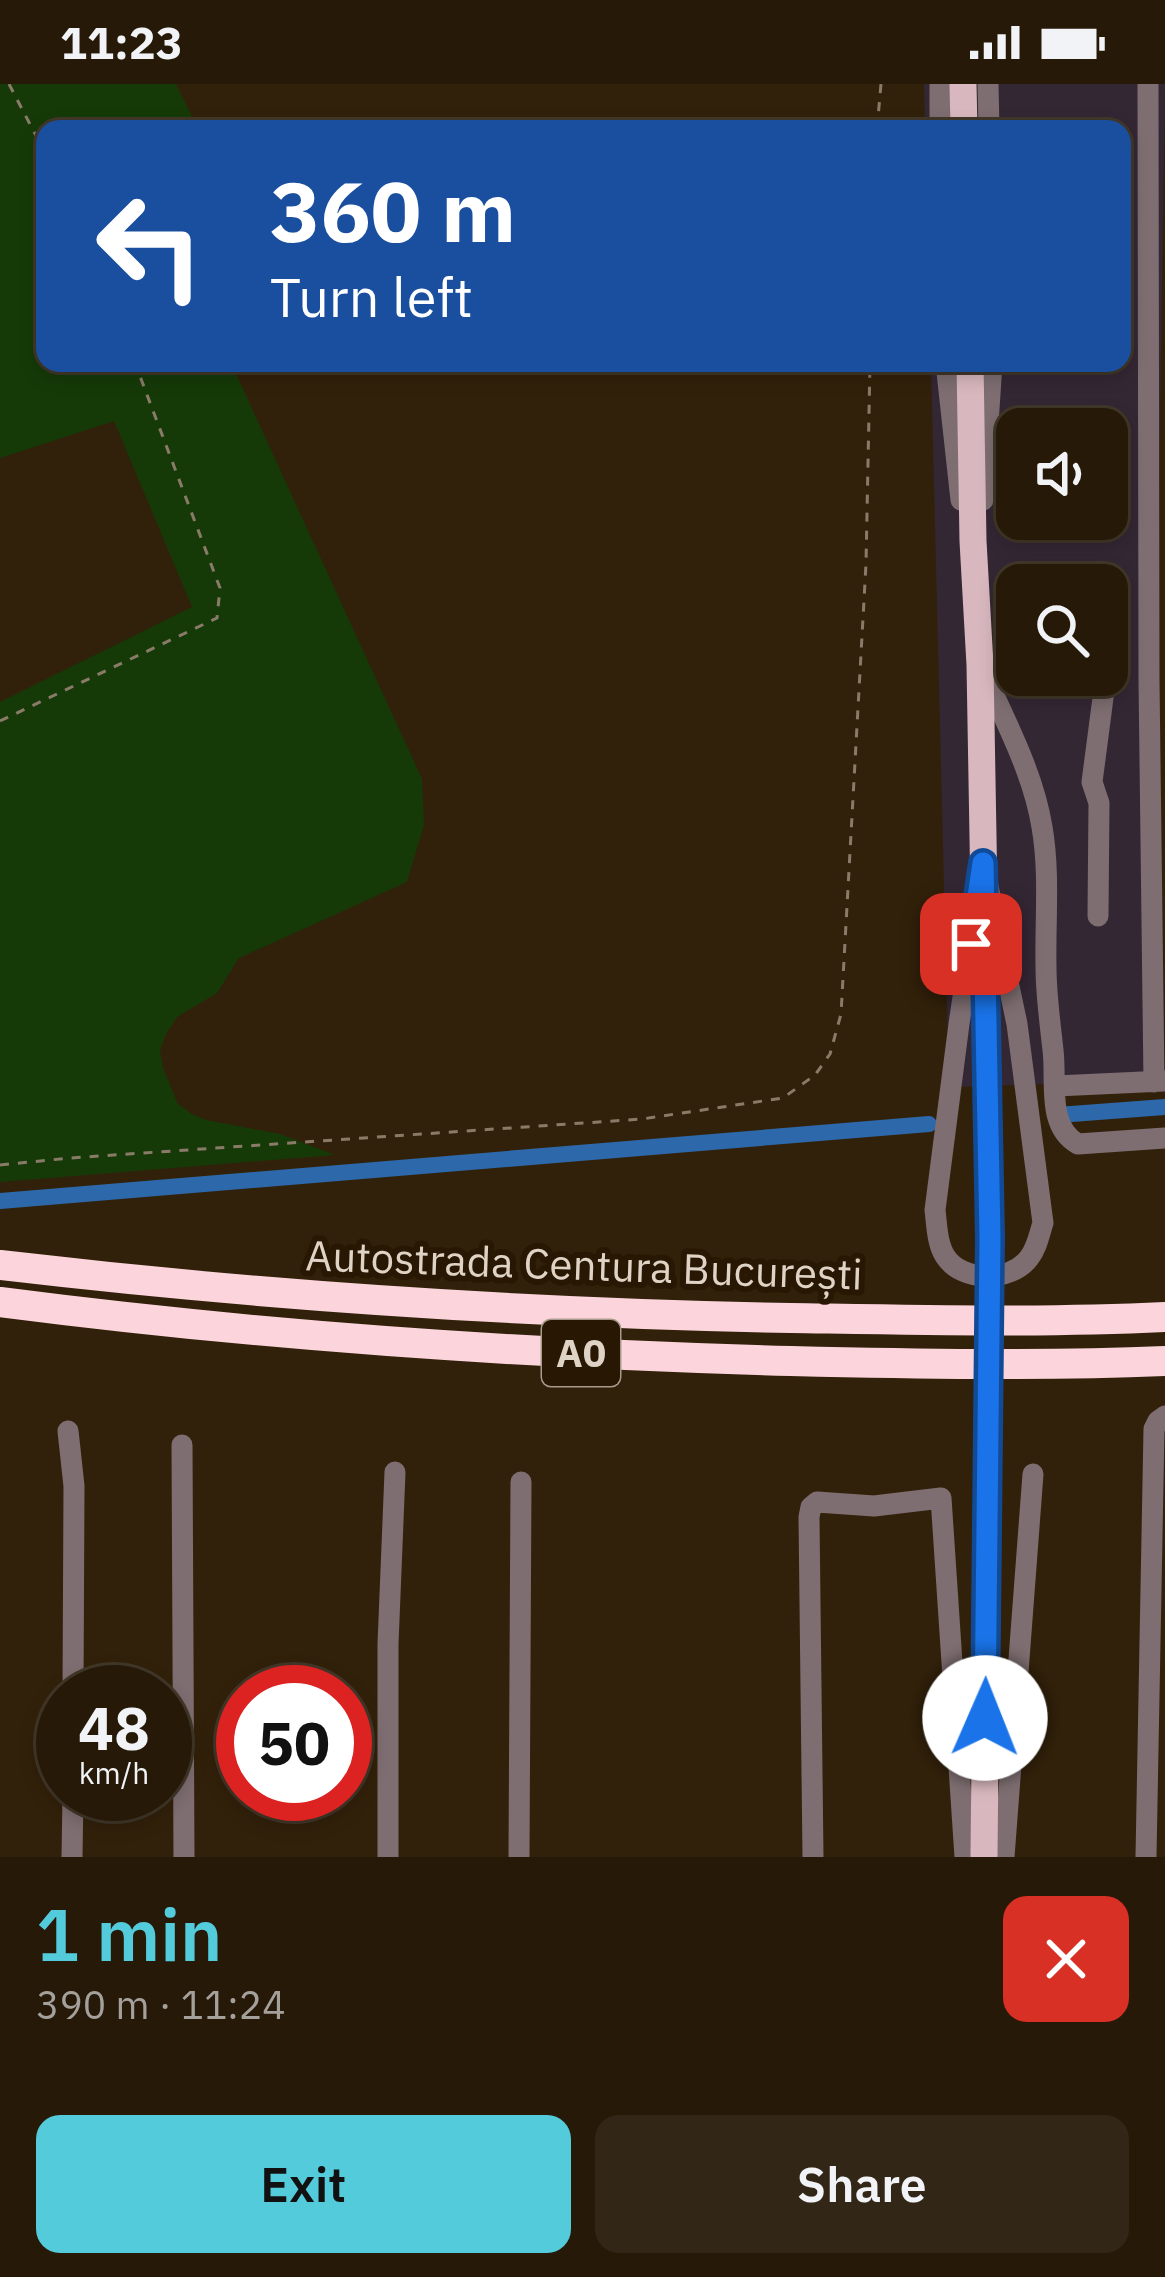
<!DOCTYPE html>
<meta charset="utf-8">
<style>
:root{--surface:#261908;--page:#322616;--text:#f1f3f6;--muted:#a4a09c;--line:#423829;--accent:#53cbdb}
body{margin:0;font-family:"IBM Plex Sans",sans-serif;background:var(--page);color:var(--text);height:100vh;display:flex;flex-direction:column;font-size:45px;white-space:nowrap}
*{box-sizing:border-box;margin:0}
p{font-size:39px;color:var(--muted)}
.icon{flex:none;width:66px;height:66px;fill:none;stroke:currentColor;stroke-width:2;stroke-linecap:round;stroke-linejoin:round}
.map{position:relative;height:1773px;overflow:hidden}
.drawer{display:flex;flex-direction:column;background:var(--surface);flex:1}
.drawer>*{flex:none}
.guide{position:absolute;left:36px;top:36px;width:1095px;height:252px;border-radius:24px;box-shadow:0 6px 18px #0003,0 0 0 3px var(--line);background:#1a4fa0;color:#fff;overflow:hidden}
.buttons{position:absolute;left:996px;top:324px;display:grid;gap:24px}
.buttons a{display:grid;place-items:center;width:132px;height:132px;border-radius:24px;background:var(--surface);box-shadow:0 6px 18px #0003,0 0 0 3px var(--line);font-size:60px}
.speed{position:absolute;left:36px;top:1581px;display:flex;gap:24px;font-size:60px;font-weight:700;text-align:center}
.speed>*{display:grid;place-content:center;width:156px;height:156px;border-radius:50%;background:var(--surface);box-shadow:0 6px 18px #0003,0 0 0 3px var(--line);line-height:1}
.speed small{font-size:30px;font-weight:400}
.speed .limit{border:18px solid #d22;background:#fff;color:#111}
.pin{position:absolute;display:grid;place-items:center;width:102px;height:102px;color:#fff;margin:-51px;border-radius:24px;box-shadow:0 6px 18px #0006}
.me{position:absolute;width:132px;margin:-66px;rotate:1deg;stroke-linejoin:round;filter:drop-shadow(0 0 9px #0008)}
.turn{display:flex;align-items:center;gap:42px;height:252px;padding:0 36px;font-size:54px}
.turn .icon{width:156px;height:156px;stroke-width:2.5}
.turn b{display:block;font-size:84px;line-height:102px}
.round{display:grid;place-items:center;flex:none;width:126px;height:126px;border-radius:24px;background:var(--page)}
.headline{display:flex;align-items:center;justify-content:space-between;height:204px;padding:0 36px}
h1{font-size:72px;font-weight:600;line-height:90px;color:var(--accent)}
.primary-button{display:flex;gap:24px;margin-top:auto;padding:24px 36px}
.primary-button a{flex:1;height:138px;border-radius:24px;background:var(--accent);color:#111;font-size:48px;font-weight:600;line-height:138px;text-align:center}
.primary-button a+a{background:var(--page);color:var(--text)}
.status{display:flex;justify-content:space-between;align-items:center;height:84px;padding:0 60px;background:var(--surface);direction:ltr}
.status svg{height:33px;fill:currentColor}
.map>svg:first-child{display:block}
</style>
<div class="status"><b>11:23</b><svg viewBox="0 0 49 12"><path d="M0 12V9h3v3zM5 12V6h3v6zM10 12V3h3v9zM15 12V0h3v12zM26 1h20v11H26zM47 4h2v5h-2z"/></svg></div>
<div class="map">
<svg width="1165" height="1773" viewBox="0 0 1165 1773">
<rect width="100%" height="100%" fill="#32210a"/>
<path fill="#342734" fill-rule="evenodd" d="M924,0H1165L1150,997L949,1003L931,279H1122V45H925ZM1017,345H1107V435H1017ZM1017,501H1107V591H1017Z"/>
<path fill="#153a08" d="M0,0H176L198,45H45V279H231L422,695L424,741L407,798L239,874L217,909L177,933L166,950L160,966L163,984L178,1020L192,1030L206,1036L280,1050L335,1071L0,1098V618L192,523L114,337L0,374Z"/>
<g fill="none" stroke-linecap="round" stroke-linejoin="round">
<path stroke="#2d69aa" stroke-width="16" d="M1058,1031L1165,1023
M0,1117L929,1040"/>
<path stroke="#8a7b69" stroke-width="3" stroke-dasharray="9 9" stroke-linecap="butt" d="M9,0L45,69
M877,45L881,0
M0,637L217,534L220,504L135,279
M0,1081L70,1074L642,1035L783,1014L815,991L830,970L841,930L866,480L870,279"/>
<path stroke="#7e6e71" stroke-width="21" d="M988,0L989,45
M1148,0L1149,596L1154,998
M940,45V0
M946,279L961,416
M983,416L992,279
M983,587C1005,637 1033,688 1042,743C1050,789 1045,836 1046,883C1046,911 1050,938 1053,966C1057,997 1046,1042 1078,1060L1165,1054
M983,779L1017,940L1043,1139C1039,1151 1037,1164 1029,1174C1011,1198 962,1199 945,1172C937,1159 937,1142 935,1126L959,940Z
M1098,832L1099,719L1092,698L1106,591
M1056,1002L1164,997
M68,1347L74,1402L73,1608
M182,1361L184,1773
M72,1773L73,1710
M388,1773V1560L395,1388
M519,1773L521,1398
M813,1773L809,1433L811,1423L817,1418L874,1422L941,1414L965,1773
M1004,1773L1033,1390
M1146,1773L1154,1345L1158,1337L1165,1332"/>
<path stroke="#d8b8be" stroke-width="27" d="M963,0L964,45
M970,279L973,457L980,581L990,1154
M984,1773L988,1371"/>
<path stroke="#fcd5dc" stroke-width="30" d="M0,1181C263,1212 527,1229 791,1234C916,1236 1041,1239 1165,1233
M0,1218C262,1252 527,1270 791,1277C916,1280 1040,1282 1165,1277"/>
<path stroke="#d8b8be" stroke-width="27" d="M988,1371L990,1154"/>
</g>
<g fill="none" stroke-linecap="round" stroke-linejoin="round">
<g stroke="#114b97" stroke-width="30">
<path id="route" d="M971,860L983,779L990,1154L985,1634"/>
</g>
<use href="#route" stroke="#1a73e8" stroke-width="21"/>
</g>
<g text-anchor="middle" stroke-width="12" stroke-linejoin="round" paint-order="stroke">
<rect fill="#281702" stroke="#a89b8b" stroke-width="3" x="542" y="1236" width="78" height="66" rx="9"/>
<g font-size="39" font-weight="bold" fill="#dfd3c6">
<text x="581" y="1283">A0</text>
</g>
<g font-size="42" fill="#dfd3c6" stroke="#281702">
<text transform="translate(584 1181) rotate(2)" y="15">Autostrada Centura București</text>
</g>
</g>
</svg>
<div class="buttons">
<a><svg class="icon" aria-label="sound" viewBox="0 0 24 24"><path d="M4 9h4l5-4v14l-5-4H4zM17 9q2 3 0 6"/></svg></a>
<a><svg class="icon" aria-label="search" viewBox="0 0 24 24"><circle cx="10" cy="10" r="6"/><path d="M15 15l6 6"/></svg></a>
</div>
<div class="speed"><div>48<small>km/h</small></div><div class="limit">50</div></div>
<div class="pin" style="left:971px;top:860px;background:#d93025"><svg class="icon" aria-label="arrive" viewBox="0 0 24 24"><path d="M6 21V4h12l-3 4 3 4H6"/></svg></div>
<svg class="me" style="left:985px;top:1634px" viewBox="-20 -20 40 40"><circle r="19" fill="#fff"/><path d="M0-13L10 11 0 6-10 11z" fill="#1a73e8"/></svg>
<div class="guide">
<div class="turn"><svg class="icon" aria-label="left" viewBox="0 0 24 24"><path d="M17 20v-9H6M10 6l-5 5 5 5"/></svg><div><b>360 m</b>Turn left</div></div>
</div>
</div>
<section class="drawer">
<div class="headline"><div><h1>1 min</h1><p>390 m · 11:24</p></div><a class="round" style="background:#d93025;color:#fff"><svg class="icon" aria-label="close" viewBox="0 0 24 24"><path d="M6 6l12 12M18 6L6 18"/></svg></a></div>
<div class="primary-button"><a>Exit</a><a>Share</a></div>
</section>
